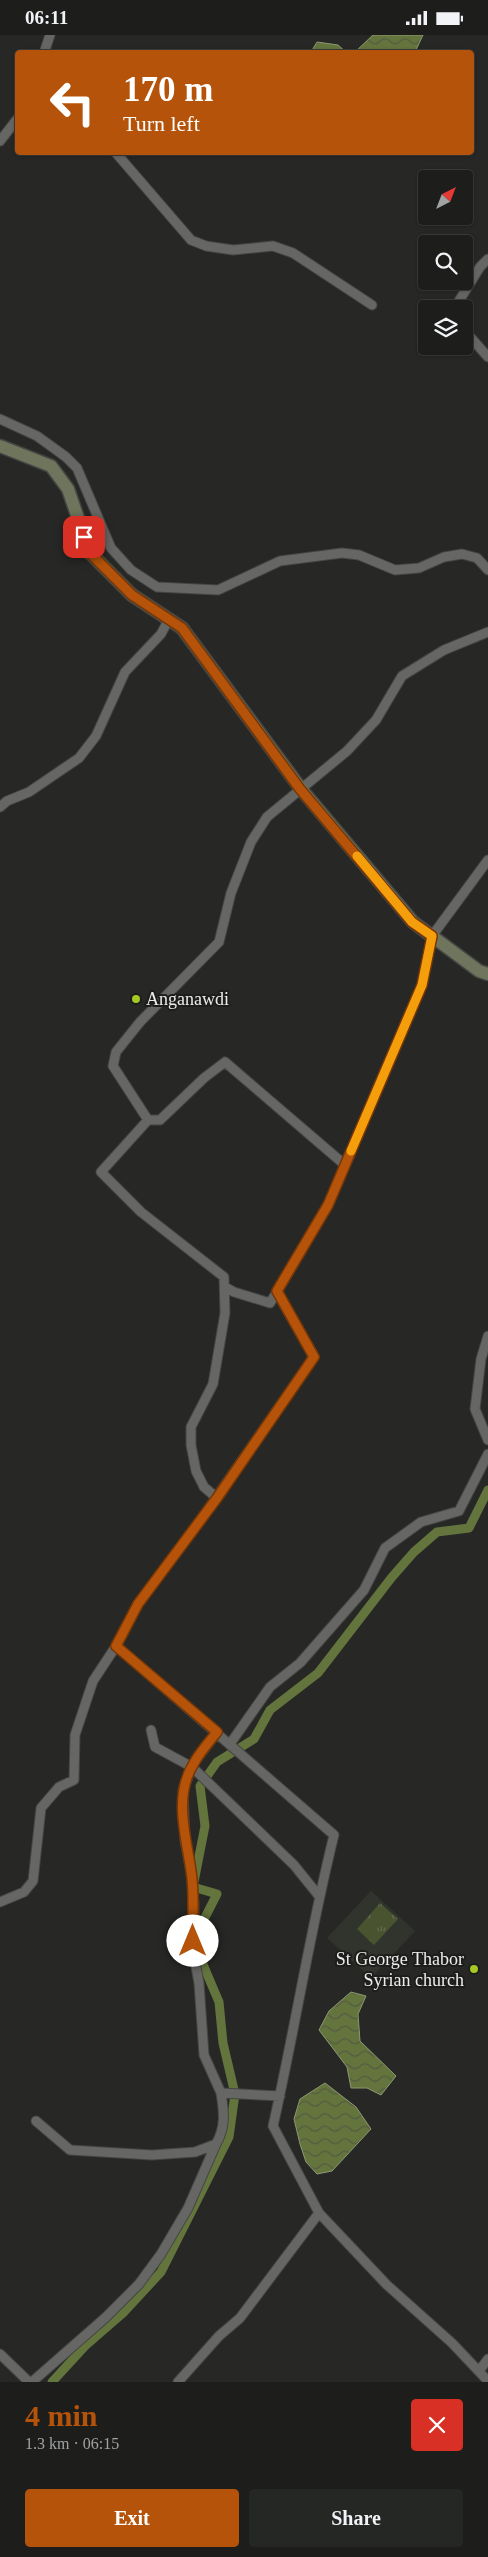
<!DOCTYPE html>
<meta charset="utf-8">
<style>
:root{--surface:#1d1e1c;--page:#252725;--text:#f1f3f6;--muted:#a0a2a3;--line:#3b3c3b;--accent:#b45309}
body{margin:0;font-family:"Times New Roman",serif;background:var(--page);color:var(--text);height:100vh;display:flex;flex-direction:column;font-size:19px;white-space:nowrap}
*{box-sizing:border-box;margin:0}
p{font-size:16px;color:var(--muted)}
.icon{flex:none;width:28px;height:28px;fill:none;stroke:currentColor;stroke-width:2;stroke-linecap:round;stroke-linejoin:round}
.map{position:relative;height:2347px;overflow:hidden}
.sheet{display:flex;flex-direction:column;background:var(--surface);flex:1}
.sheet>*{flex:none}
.hud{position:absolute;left:15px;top:15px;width:459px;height:105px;border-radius:5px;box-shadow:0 1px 4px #0004,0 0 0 1px var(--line);background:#b45309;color:#fff;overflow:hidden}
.needle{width:32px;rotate:42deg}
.controls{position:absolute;left:418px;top:135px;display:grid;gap:10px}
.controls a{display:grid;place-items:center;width:55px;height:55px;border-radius:5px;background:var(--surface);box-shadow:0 1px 4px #0004,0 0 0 1px var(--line);font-size:25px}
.pin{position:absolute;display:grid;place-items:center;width:42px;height:42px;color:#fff;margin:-21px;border-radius:10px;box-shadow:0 2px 8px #0006}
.me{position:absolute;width:55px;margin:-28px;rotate:0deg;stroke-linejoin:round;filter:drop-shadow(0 0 4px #0008)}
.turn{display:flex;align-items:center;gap:18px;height:105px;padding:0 25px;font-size:22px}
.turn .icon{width:65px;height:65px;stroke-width:2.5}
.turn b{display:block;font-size:35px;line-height:42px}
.round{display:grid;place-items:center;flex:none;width:52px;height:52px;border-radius:5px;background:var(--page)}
.overview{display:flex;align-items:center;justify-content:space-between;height:85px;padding:0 25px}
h1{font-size:30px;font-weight:800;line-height:38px;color:var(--accent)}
.action{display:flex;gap:10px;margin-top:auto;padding:10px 25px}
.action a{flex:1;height:58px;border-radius:5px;background:var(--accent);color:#fff;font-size:20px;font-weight:800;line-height:58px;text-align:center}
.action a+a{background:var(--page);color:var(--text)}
.status{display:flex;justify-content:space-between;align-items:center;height:35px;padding:0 25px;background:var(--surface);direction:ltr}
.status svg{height:14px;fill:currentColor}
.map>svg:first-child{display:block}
</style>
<div class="status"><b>06:11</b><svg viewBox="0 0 49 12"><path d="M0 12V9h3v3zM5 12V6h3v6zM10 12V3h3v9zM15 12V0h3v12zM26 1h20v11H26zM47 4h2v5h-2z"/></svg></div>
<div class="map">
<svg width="488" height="2347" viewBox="0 0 488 2347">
<defs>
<pattern id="grass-tufts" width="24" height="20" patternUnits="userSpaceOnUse" patternTransform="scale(1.25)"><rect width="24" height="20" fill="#495330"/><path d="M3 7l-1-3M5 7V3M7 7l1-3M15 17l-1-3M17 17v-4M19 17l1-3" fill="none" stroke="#636c4e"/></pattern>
<pattern id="water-waves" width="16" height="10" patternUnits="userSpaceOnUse" patternTransform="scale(1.25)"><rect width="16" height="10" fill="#64743d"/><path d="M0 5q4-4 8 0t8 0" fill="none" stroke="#545b42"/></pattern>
</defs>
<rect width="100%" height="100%" fill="#272825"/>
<path fill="#31342c" d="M371,1856L415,1896L371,1943L327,1903Z"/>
<path fill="url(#grass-tufts)" d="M380,1868L398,1884L374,1910L357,1894Z"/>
<path fill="url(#water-waves)" stroke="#8d9871" d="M373,0H423L415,17H351H355Z
M317,7L338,10L346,17H311Z
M351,1957L366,1961L358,1979L360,2006L396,2041L381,2060L367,2053H351L347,2032L319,1995L329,1976Z
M325,2048L356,2072L371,2094L332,2136L317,2139L306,2127L300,2109L294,2084L300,2064Z"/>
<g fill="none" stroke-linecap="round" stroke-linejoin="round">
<path stroke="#64743d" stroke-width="9" d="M52,2347L86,2310L124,2277L161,2237L229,2102L235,2059L223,2008L219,1967L193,1906L217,1859L193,1852L205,1791L200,1751L217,1727L254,1704L270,1675L318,1638L392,1542L414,1517L437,1497L469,1493L488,1455"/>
<g stroke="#454644" stroke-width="11">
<path id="minor" d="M44,18L50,0
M0,106L18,83
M116,118L191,205L206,211L233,215L273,211L293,218L372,270
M454,274L480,232L488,224
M464,295L488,322
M0,384L37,401L66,422L77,433L111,513L131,535L157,552L218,555L280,526L342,518L359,520L395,535L419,533L444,522L462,519L477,523L488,535
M0,772L7,766L29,757L79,723L96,701L125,637L161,599L169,584
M488,825L432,901L422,950L328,1170L277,1257L314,1322L202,1483L138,1569L116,1611L334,1800C310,1896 295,1994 273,2091L319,2178L387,2250L452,2308L488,2346
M148,1085H160L204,1043L225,1027L345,1130
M225,1252L234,1257L270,1268L277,1257
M488,1301L481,1324L475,1374L488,1405
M217,1463L204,1452L196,1436L191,1410V1392L213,1349L225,1278L224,1242L141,1177L101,1137L148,1085L113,1031L116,1017L140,987L219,907L231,858L251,807L267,782L347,716L376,685L402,641L444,615L488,597
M151,1695L155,1712L192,1732L294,1830L319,1861
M217,1697L193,1729L183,1755L185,1806L191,1836L194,1868V1922L199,1948L204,2020L221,2058L280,2061
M230,1709L270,1652L300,1628L364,1555L385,1513L421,1487L459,1476L488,1419
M0,1867L24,1857L33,1846L41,1773L59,1752L74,1745L75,1700L93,1646L118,1608
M36,2086L70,2115L152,2120L195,2117L216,2109C226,2092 224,2077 221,2058
M0,2319L29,2347
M479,2336L488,2324
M32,2347L105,2283L139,2249L161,2219L188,2173L216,2109
M178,2347L219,2301L240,2283L319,2178"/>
</g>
<g stroke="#454644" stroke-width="15">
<path id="secondary" d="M0,411L51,431L68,454L90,518L132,560L182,593L301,754L413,887L479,936L488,939"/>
</g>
<use href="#minor" stroke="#666765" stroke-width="9"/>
<use href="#secondary" stroke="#6e755c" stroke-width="12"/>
</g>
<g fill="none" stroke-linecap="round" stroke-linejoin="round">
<g stroke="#753606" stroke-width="12">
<path id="route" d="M84,502L90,518L132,560L182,593L300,754L412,887L432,901L422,950L328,1170L277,1256L314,1322L217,1463L138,1569L116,1611L217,1697C209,1707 200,1717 194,1728C173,1761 186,1801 191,1836C195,1860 192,1882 193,1906"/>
</g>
<use href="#route" stroke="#b45309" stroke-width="9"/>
<path stroke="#f59e0b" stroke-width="9" d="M351,1116L422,950L432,901L412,887L357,821"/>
</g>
<g fill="#a5c823" stroke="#1d1e1c" stroke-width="2">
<circle cx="136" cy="964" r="5"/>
<circle cx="474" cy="1934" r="5"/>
</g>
<g text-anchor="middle" stroke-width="4" stroke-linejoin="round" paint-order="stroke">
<g font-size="18" fill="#ecedeb" stroke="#1d1e1c" text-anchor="start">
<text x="146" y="970">Anganawdi</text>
<text x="464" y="1930" text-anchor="end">St George Thabor<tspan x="464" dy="21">Syrian church</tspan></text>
</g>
</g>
</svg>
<div class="controls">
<a><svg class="needle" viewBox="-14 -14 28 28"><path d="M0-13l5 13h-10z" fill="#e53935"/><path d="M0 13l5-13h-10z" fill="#a0a2a3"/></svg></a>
<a><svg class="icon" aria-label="search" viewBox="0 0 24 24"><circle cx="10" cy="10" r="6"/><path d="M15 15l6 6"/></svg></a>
<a><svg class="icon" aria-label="layers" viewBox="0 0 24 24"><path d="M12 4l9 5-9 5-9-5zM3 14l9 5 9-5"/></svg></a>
</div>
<div class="pin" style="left:84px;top:502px;background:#d93025"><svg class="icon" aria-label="arrive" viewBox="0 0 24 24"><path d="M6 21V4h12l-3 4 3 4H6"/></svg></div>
<svg class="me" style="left:193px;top:1906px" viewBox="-20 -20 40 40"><circle r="19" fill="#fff"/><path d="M0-13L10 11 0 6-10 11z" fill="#b45309"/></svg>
<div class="hud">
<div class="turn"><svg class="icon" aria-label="left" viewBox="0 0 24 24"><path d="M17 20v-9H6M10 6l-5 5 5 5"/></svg><div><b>170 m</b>Turn left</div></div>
</div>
</div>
<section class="sheet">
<div class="overview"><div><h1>4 min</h1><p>1.3 km · 06:15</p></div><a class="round" style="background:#d93025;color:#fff"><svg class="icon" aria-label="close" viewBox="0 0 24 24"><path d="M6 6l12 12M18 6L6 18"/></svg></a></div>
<div class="action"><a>Exit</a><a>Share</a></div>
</section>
